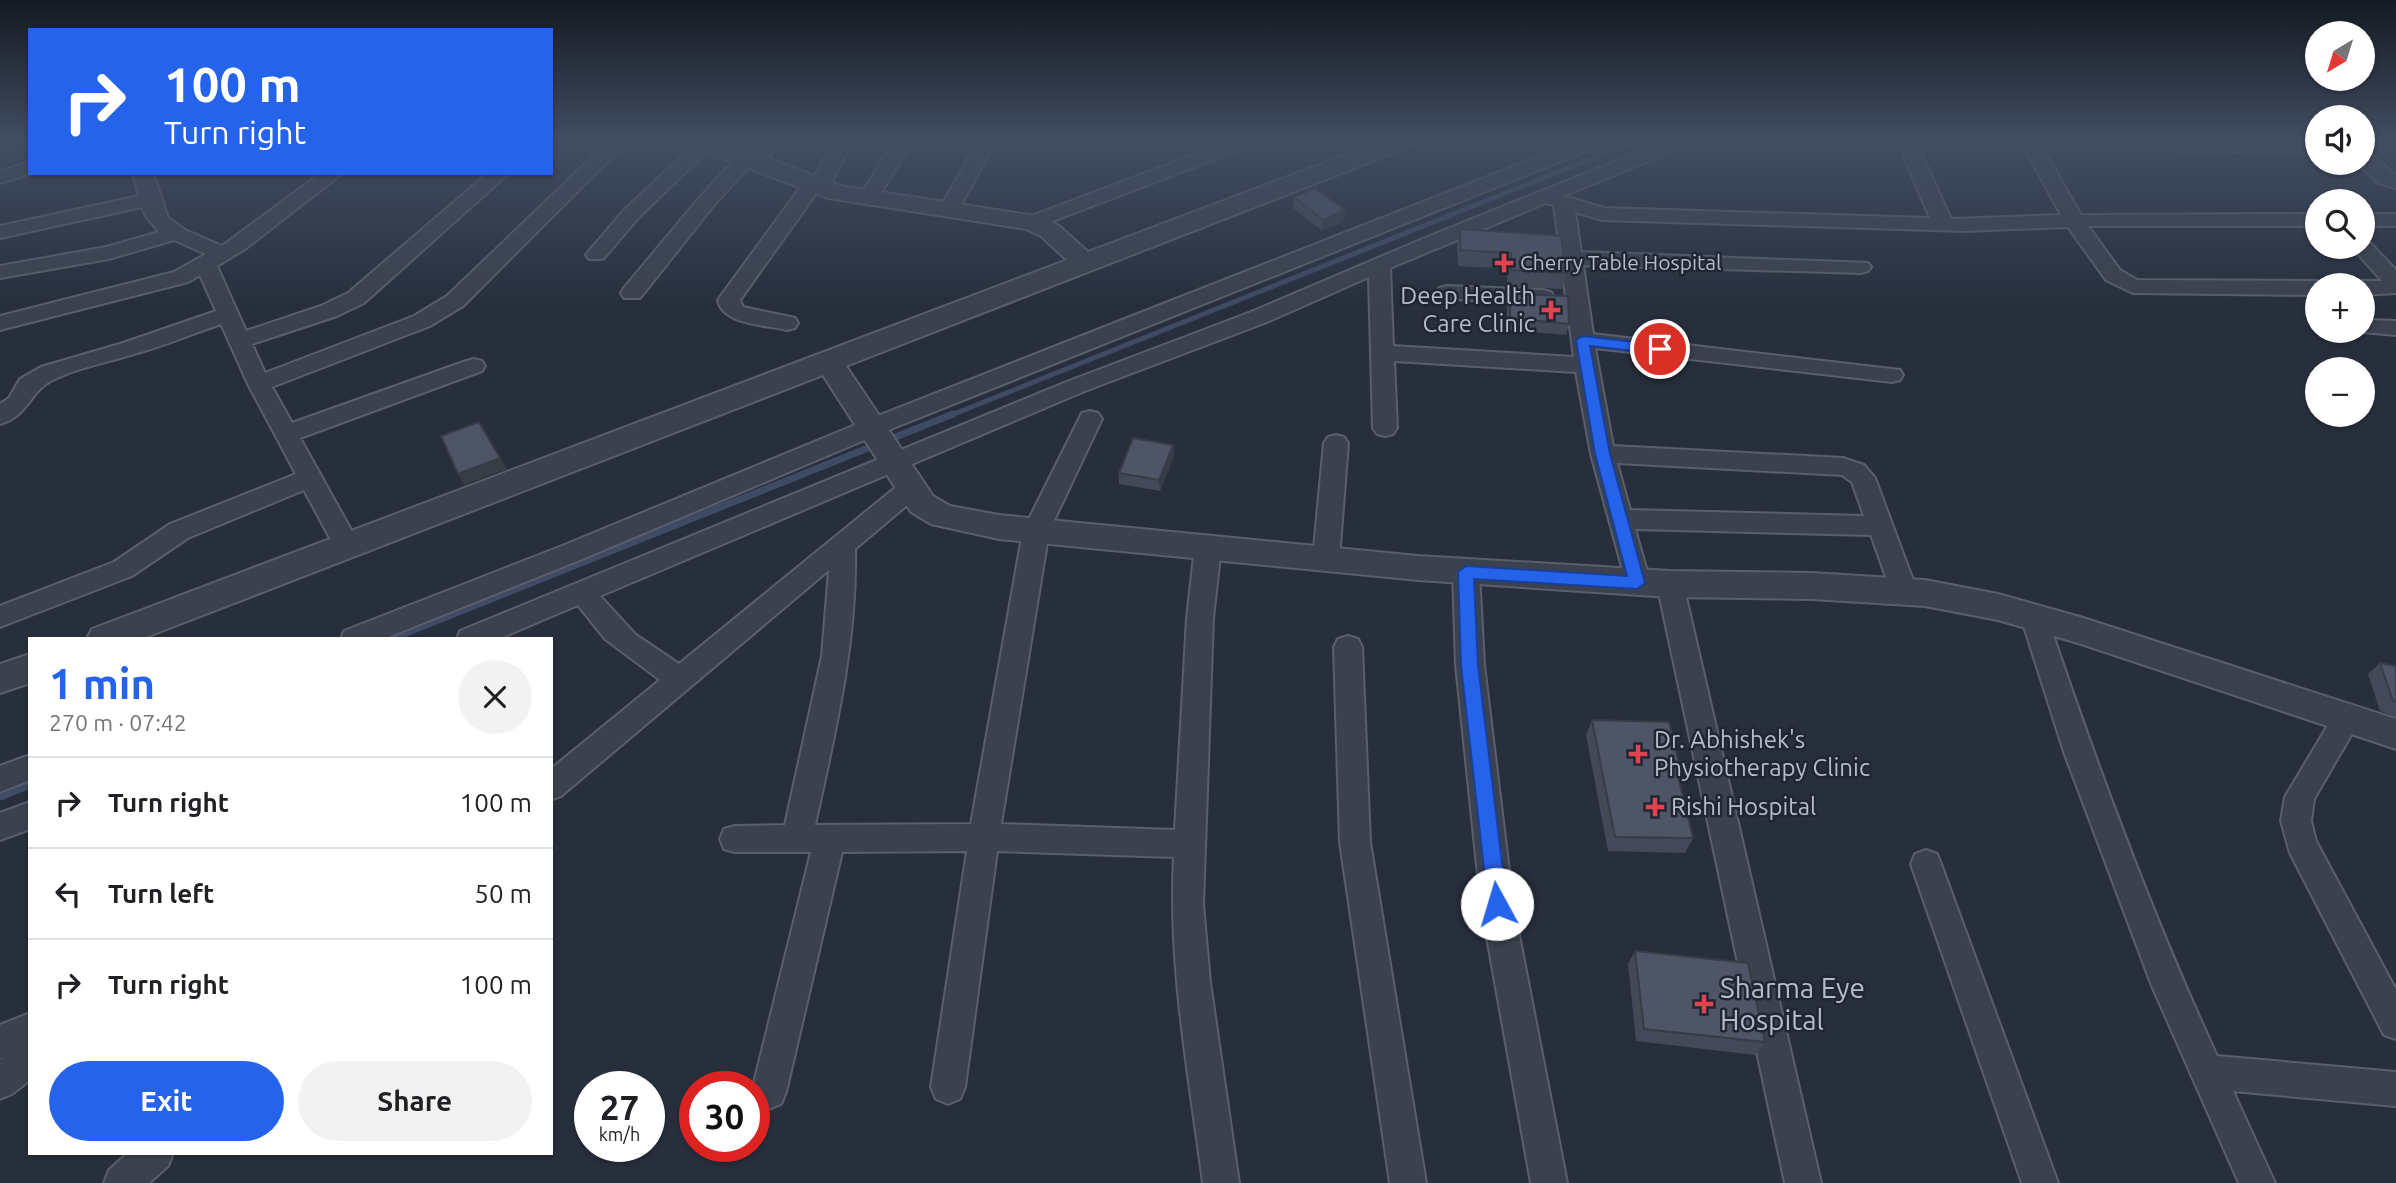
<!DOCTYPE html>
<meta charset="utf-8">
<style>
:root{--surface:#fff;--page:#f2f2f2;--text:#202124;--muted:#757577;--line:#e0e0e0;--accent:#2563eb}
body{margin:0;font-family:Ubuntu,sans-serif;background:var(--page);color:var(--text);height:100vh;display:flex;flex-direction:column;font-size:26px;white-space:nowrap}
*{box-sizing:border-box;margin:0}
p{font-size:23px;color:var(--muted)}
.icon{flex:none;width:38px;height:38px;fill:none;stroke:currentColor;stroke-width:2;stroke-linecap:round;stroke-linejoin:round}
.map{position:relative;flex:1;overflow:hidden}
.panel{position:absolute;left:28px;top:637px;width:525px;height:518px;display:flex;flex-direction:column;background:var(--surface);border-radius:0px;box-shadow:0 2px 5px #0004}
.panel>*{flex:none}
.guide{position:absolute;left:28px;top:28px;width:525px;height:147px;border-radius:0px;box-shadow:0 2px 5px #0004;background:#2563eb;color:#fff;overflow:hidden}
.needle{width:46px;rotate:218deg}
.fabs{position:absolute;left:2305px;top:21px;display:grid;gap:14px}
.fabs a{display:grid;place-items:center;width:70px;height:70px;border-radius:50%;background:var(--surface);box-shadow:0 2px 5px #0004;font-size:35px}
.speed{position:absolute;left:574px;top:1071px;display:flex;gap:14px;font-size:35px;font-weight:700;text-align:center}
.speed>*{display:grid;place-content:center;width:91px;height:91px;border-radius:50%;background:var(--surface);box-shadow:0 2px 5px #0004;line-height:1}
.speed small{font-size:18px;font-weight:400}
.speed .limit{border:10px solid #d22;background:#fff;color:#111}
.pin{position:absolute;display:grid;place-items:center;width:60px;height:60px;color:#fff;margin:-30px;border:4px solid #fff;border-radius:50%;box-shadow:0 2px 7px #0007}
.me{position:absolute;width:77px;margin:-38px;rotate:354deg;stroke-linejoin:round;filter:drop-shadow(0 0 5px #0008)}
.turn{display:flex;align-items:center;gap:24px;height:147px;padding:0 21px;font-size:32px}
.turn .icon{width:91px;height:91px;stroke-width:2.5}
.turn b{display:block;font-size:49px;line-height:60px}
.round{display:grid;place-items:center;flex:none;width:74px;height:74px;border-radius:37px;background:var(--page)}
.overview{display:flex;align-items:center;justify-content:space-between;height:119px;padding:0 21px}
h1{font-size:42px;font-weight:600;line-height:52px;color:var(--accent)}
.primary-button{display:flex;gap:14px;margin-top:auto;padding:14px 21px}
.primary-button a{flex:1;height:80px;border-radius:42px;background:var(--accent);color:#fff;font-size:28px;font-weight:600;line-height:80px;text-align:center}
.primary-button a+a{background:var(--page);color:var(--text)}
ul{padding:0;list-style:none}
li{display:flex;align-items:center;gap:21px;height:91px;padding:0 21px;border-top:2px solid var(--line)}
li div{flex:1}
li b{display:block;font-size:26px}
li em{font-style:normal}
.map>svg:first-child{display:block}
</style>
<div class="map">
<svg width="2396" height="1183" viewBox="0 0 2396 1183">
<rect width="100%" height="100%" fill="#272f3d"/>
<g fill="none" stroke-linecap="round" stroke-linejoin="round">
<path stroke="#3f4b65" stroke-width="5" d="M949,416L1638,140"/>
<path stroke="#3f4b65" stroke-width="7" d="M391,639L953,414"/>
<path stroke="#3f4b65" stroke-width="9" d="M0,796L30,784"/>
<g stroke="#595f6b" stroke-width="4">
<path id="minor" d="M610,140H629L463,306L430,326L272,387L292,423L466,361L474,359L482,361L485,366L482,371L300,438L360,546L356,553L347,555L338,553L304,490L188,538L132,576L0,627V606L114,562L170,524L296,474L248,384L221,324C192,334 164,346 134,354C109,362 81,367 57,378C28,390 31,415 0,424V404L9,398L20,379L41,367L123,343L216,311L200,275L188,282L0,330V316L174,272L206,254L174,240L109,259L0,278V266L106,247L159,232L146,216L142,207L0,238V226L139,196L133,173H153L168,218L185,230L222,246L321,173H343L245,249L217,266L246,331L321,306L348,293L488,173H509L364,303L337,316L252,344L265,373L414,316L447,296Z
M700,140H716L717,142L640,216L603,259H589L586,255L589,251L626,208Z
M763,140H781L761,167H749L714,205L640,298H624L621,293L624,288L700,197L739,155L751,154Z
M835,140H853L829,187L826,191L817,192L740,300L743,307L795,318L798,323L795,328L787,330C767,325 722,325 718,300L805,181L813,179Z
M895,140H913L875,203H861L858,199Z
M979,140H997L956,214H942L939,210Z
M1581,140H1606L1604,144L881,433L580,560L383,639H341L344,631L562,546L865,421Z
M1668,140H1692L1690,144L1564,196L1604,208L1930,218L1897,140H1915L1951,219L2061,215L2024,147L2028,140L2317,142V154L2042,147L2081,215L2317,214V226H2088L2120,270L2137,280L2317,281L2326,285H2317V295L2133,293L2106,280L2068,227L1964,231L1602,220L1575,212L1581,252L1868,263L1871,267L1868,271L1861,273L1583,265L1593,334L1900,370L1903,375L1900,380L1892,382L1595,348L1613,446L1843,458L1864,465L1875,478L1917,591L1913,598L1904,601L1895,598L1891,591L1871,535L1635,529L1650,582L1646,589L1637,592L1628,589L1591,454L1576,372L1394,361L1397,428L1393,434L1385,436L1377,434L1373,428L1369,277L1267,322L1085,391L600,596L636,635L679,664L901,483L910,480L919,483L922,489L919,495L855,549C857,643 835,733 815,825L971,824L1023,531L1082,413L1090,411L1098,413L1102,419L1049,531L1001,824L1175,830L1187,618L1195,547L1199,540L1208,538L1217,540L1221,547L1213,618L1203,905L1210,982L1239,1183H1203C1189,1075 1168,966 1174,857L997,851L965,1087L960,1099L948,1104L936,1099L931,1087L967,851L842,852L786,1092L781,1104L769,1109L757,1104L753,1087L811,852H735L724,849L720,839L724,829L735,826L785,825L822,656L829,570L561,796L551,800V769L660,680L605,639L578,605L498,639H457L460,631L1069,381L1251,312L1425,238ZM1546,203L1554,205L1574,357L1393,346L1390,268ZM1617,463L1842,475L1852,482L1864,516L1630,510Z
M1230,141L1239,147L1237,151L1040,226H1026L1023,222L1026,218Z
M2362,150L2369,152L2396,176V188L2378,183L2358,163H2362Z
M30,162V173H33L0,183V171Z
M2362,214H2396V226H2362Z
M2362,240L2369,242L2396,270V293L2362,295V285H2353L2362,281H2382L2352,247H2362Z
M1447,286L1543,290L1551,292L1554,297L1551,302L1543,304L1439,298L1436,293L1439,288Z
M2370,320L2396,321V335L2362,332V322Z
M1336,435L1344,437L1348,443L1339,559L1335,566L1326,569L1317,566L1313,559L1324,443L1328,437Z
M1466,562L1475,565L1479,572L1484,665L1513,904L1567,1183H1531L1481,904L1456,665L1453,572L1457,565Z
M1670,574L1679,577L1683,584L1821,1183H1785L1657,584L1661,577Z
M2034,607L2043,610L2047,617C2097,766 2151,913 2217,1056L2396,1072V1106L2233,1091L2275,1183H2239L2152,986L2064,752L2021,617L2025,610Z
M1348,636L1358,639L1362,647L1370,842L1426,1183H1390L1340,842L1334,647L1338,639Z
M2347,706L2357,710L2361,718L2314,799L2311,821L2316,841L2396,990V1039L2384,1035L2290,853L2281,821L2285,797L2337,710Z
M30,755V780L0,792V766Z
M30,802V829L0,840V813Z
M1926,850L1937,854L1941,864L2058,1183H2022L1911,864L1915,854Z
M30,1013V1080L12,1094L0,1099V1060L4,1057L0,1059V1025Z
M128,1153H173L168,1166L149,1183H104L109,1170Z"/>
</g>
<g stroke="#595f6b" stroke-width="4">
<path id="tertiary" d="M692,140H720L841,186L1042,217L1059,226L1088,252L1385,140H1418L1414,145L846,366L933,496L950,506L999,515L1418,556L1670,571L1812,573L1925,580L1998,594L2080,617L2396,719V749L2078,643L1998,620L1925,606L1812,599L1670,597L1418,580L999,539L931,524L911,512L823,375L141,639H87L92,629L1067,260L1041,236L1026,229L828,198L713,155Z
M30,654V683L0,693V664Z"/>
</g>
<use href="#minor" fill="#3b414e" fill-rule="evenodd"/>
<use href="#tertiary" fill="#3b414e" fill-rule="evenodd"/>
</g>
<path fill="#434958" d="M1294,197L1345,210L1344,221L1322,231L1293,208Z
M1460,229L1566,273L1562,289L1507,286V269L1458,266L1457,246Z
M1510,294L1569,324L1566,335L1507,330V305Z
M1173,445L1174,456L1160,491L1119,484V473Z
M2380,663L2396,666V717L2380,711L2368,674Z
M1592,720L1681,772L1678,777L1693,838L1685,853L1608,851L1586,735Z
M1635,951L1765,1042L1755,1055L1636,1041L1628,964Z"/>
<path fill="#373c47" d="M1345,210L1344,221L1322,231L1323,220Z
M1173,445L1174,456L1160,491L1159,480Z
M500,458L507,469L464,485L458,474Z"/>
<path fill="#4e5566" stroke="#373c47" stroke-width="2" d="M1315,188L1345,210L1323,220L1294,197Z
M1460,229L1561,236L1566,273L1511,270V253L1461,250Z
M1510,294L1568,296L1569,324L1510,318Z
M479,422L500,458L458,474L441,436Z
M1133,438L1173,445L1159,480L1119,473Z
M2380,663L2396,666V702L2393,701Z
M1592,720L1669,722L1681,772H1677L1693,838L1615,837Z
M1635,951L1748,963L1765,1042L1644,1029Z"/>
<linearGradient id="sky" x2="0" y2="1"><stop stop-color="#151a22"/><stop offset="0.46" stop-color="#414d62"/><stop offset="1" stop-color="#414d62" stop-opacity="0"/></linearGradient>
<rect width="2396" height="305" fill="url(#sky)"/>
<path fill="#2563eb" stroke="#184099" stroke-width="2" d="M1583,336L1660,345L1667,349L1660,354L1590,346L1610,454L1645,583L1637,589L1474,579L1478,665L1507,904L1504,910L1497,913L1490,910L1488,904L1461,665L1458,572L1466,566L1627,576L1595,454L1576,340Z"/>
<g fill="#e0444e" stroke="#202633" stroke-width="2.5">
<path d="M1500.5 252.5h7v7h7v7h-7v7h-7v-7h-7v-7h7z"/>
<path d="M1547.5 299.5h7v7h7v7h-7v7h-7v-7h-7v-7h7z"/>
<path d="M1634.5 743.5h7v7h7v7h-7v7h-7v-7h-7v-7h7z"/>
<path d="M1651.5 796.5h7v7h7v7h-7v7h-7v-7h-7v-7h7z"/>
<path d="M1700.5 993.5h7v7h7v7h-7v7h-7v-7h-7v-7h7z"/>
</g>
<g text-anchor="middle" stroke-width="5" stroke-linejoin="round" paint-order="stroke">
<g font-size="21" fill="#b7bcc8" stroke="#202633" text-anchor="start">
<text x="1520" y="270">Cherry Table Hospital</text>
</g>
<g font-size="24" fill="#b7bcc8" stroke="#202633" text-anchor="start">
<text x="1535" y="304" text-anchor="end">Deep Health<tspan x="1535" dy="28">Care Clinic</tspan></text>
<text x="1654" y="748">Dr. Abhishek's<tspan x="1654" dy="28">Physiotherapy Clinic</tspan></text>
<text x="1671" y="815">Rishi Hospital</text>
</g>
<g font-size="28" fill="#b7bcc8" stroke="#202633" text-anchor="start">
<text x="1720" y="998">Sharma Eye<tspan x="1720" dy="32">Hospital</tspan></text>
</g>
</g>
</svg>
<div class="fabs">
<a><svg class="needle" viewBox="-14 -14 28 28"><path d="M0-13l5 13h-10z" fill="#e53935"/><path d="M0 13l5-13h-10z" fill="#757577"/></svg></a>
<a><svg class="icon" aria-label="sound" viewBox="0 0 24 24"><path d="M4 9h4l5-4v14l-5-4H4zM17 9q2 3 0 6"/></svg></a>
<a><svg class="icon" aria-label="search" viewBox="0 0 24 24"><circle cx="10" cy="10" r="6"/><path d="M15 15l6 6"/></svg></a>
<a>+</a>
<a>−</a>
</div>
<div class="speed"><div>27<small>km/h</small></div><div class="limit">30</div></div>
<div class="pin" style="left:1660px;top:349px;background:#d93025"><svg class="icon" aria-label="arrive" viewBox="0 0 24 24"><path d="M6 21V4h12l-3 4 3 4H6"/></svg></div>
<svg class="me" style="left:1497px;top:904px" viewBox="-20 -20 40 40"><circle r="19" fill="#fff"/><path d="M0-13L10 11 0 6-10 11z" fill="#2563eb"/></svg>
<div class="guide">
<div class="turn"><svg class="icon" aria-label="right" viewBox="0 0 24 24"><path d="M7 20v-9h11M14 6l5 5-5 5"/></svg><div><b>100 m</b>Turn right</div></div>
</div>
<section class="panel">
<div class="overview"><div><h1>1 min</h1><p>270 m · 07:42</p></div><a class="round"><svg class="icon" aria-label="close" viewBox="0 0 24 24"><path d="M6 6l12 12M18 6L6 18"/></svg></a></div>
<ul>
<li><svg class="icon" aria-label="right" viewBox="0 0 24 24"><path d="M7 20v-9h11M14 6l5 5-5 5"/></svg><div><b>Turn right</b></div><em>100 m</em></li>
<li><svg class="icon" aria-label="left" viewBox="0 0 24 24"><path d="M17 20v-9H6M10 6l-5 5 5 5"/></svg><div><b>Turn left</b></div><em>50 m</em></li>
<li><svg class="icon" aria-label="right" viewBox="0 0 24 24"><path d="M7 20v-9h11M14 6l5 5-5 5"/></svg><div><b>Turn right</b></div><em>100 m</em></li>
</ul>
<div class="primary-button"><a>Exit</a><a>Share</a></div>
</section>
</div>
